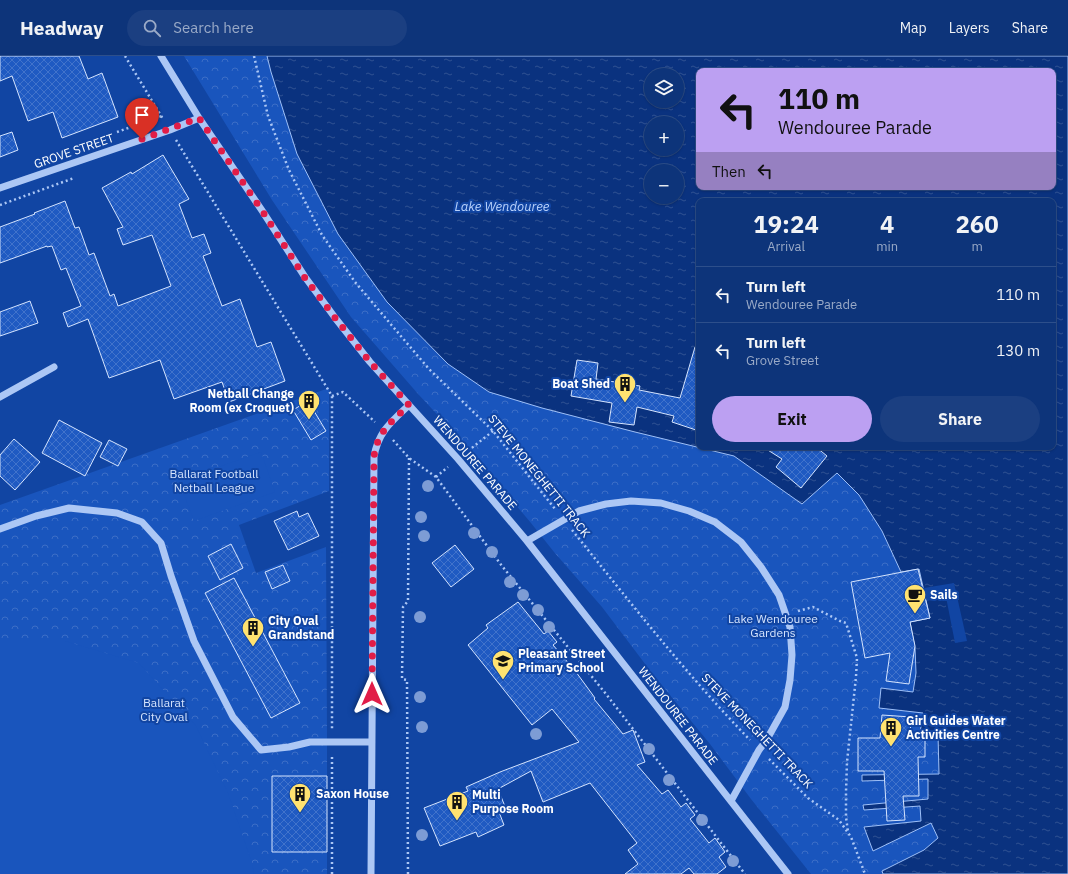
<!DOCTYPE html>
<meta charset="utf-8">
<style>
:root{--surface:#0d347a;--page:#1b3f81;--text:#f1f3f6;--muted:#9aaac7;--line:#2d4f8b;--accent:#bca0f2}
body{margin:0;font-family:"IBM Plex Sans",sans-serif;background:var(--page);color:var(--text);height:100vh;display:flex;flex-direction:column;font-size:15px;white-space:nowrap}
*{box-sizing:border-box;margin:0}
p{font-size:13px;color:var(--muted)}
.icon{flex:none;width:22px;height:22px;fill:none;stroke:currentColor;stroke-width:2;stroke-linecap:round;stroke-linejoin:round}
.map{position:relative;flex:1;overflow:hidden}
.side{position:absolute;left:696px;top:142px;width:360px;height:252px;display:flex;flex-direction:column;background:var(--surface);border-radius:8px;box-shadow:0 1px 3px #0004,0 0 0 1px var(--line)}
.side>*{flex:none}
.top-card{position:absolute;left:696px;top:12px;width:360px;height:122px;border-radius:8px;box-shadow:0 1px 3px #0004,0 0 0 1px var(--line);background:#bca0f2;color:#111;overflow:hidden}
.fabs{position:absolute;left:644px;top:12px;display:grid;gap:8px}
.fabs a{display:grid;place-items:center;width:40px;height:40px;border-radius:50%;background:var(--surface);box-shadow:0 1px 3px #0004,0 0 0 1px var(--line);font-size:20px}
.pin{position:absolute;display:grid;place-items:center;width:34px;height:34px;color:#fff;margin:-41px -17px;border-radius:50% 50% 50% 0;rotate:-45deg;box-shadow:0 0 4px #0007}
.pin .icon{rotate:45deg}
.me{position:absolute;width:44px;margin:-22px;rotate:0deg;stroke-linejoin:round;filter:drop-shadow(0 0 3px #0008)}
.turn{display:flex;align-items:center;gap:14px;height:84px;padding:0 16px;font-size:18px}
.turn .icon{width:52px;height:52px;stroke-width:2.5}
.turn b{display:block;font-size:28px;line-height:34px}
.then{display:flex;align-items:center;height:38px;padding:0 16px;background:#0003;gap:8px;font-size:15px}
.eta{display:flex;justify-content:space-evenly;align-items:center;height:68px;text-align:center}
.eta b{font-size:24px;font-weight:700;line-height:28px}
.action{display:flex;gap:8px;margin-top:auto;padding:8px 16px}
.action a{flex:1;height:46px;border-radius:24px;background:var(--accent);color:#111;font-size:16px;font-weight:700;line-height:46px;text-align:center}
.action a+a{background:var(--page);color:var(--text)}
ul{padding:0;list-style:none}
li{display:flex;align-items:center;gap:12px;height:56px;padding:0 16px;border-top:1px solid var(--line)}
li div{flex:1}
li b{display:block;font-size:15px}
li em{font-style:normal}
header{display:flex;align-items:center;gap:24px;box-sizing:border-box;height:56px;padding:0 20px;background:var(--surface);border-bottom:1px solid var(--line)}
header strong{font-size:19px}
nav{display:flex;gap:22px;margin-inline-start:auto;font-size:14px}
.search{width:280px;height:36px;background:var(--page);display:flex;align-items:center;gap:10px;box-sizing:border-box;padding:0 14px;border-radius:22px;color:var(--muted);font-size:15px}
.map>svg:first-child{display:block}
</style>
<header>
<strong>Headway</strong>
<div class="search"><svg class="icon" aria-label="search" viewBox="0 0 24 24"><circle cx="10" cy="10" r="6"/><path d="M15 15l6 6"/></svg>Search here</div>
<nav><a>Map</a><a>Layers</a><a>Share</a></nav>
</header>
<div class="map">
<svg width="1068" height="818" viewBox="0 0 1068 818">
<defs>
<pattern id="park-crowns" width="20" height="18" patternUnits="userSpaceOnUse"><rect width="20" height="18" fill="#1955bd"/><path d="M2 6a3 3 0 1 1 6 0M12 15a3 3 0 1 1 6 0" fill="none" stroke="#3c6ec7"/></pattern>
<pattern id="water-ripples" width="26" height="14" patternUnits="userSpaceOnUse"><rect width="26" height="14" fill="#0a327f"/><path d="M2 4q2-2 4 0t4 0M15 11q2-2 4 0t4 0" fill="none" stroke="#2f5192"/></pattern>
<pattern id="building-cross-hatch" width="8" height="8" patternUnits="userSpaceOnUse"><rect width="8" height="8" fill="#1f5ac2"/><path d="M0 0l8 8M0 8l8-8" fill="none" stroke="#4173cb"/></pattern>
</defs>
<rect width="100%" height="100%" fill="#1145a3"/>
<path fill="url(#park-crowns)" d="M184,0H267L271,16L338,178L387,246L448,308L635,376L734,400L802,448L836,417L859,439L882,475L901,516L918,513L930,562L910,566L915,592L916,617L913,636L923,657L938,678L939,718L862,719V725L928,723V743L863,749L864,754L920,750L921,765L864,771L873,794L931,767L938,782L924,794L882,815L883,818H811L751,743L710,688L655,621L602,551L554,496L531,467L462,385L419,339L351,261L272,144Z
M329,332V435L239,469L256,517L326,491L327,685V818H0V449Z"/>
<path fill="#1955bd" d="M261,396L275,436L194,465L179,425Z
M0,585H65L139,607L196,670L228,737L252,807L254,818H0Z"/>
<path fill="url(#water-ripples)" stroke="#9ec0f8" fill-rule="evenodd" d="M267,0H1068V818H883L882,815L924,794L938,782L931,767L873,795L864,771L921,765L920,750L864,754L863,749L928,743V723L862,725V719L939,718L938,678L920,677L923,657L879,652L881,632L913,636L916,617L915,592L910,566L930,562L919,513L901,516L882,475L859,439L837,417L802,448L734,400L635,376L542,352L489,336L448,308L387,246L338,178L297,98L271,16ZM699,15H1053V131H699ZM651,19H677V45H651ZM651,67H677V93H651ZM651,115H677V141H651ZM699,145H1053V391H699Z"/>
<path fill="#1145a3" d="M954,527L967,585L955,587L946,541L927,545L924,532Z"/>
<path fill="url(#building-cross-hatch)" stroke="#d5e4fe" d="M0,0H79L88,23L102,17L118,61L62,82L53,56L28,65L12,20L0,25Z
M12,76L18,94L0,101V80Z
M163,99L189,143L179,148L192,182L204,178L211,197L203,200L222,250L240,243L257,291L271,286L285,325L229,346L222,326L174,343L160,304L109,322L88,263L68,271L63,257L81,250L66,212L61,214L52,190L47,191V190L0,207V171L35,158L34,157L65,145L75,172L79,171L89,199L94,197L110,240L114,238L118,250L171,230L152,179L123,189L117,173L123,171L102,132L131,116L132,118Z
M30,245L38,267L0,280V256Z
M695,291H699V375L672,366L674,360L637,351L634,369L609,366L612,347L571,340L577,304L598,307L596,323L640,330L639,334L680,342Z
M308,345L326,375L311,384L293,354Z
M59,364L102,387L85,420L42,397Z
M14,383L40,406L15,434L0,420V399Z
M109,384L127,393L118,410L100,401Z
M763,391H816L827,400L801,432L776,411L782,403Z
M297,455L299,461L308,457L319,480L288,494L274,465Z
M231,488L243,512L220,524L208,500Z
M455,489L474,513L451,531L432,507Z
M283,509L290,525L272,533L265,516Z
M918,513L930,562L910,566L915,590L909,628L886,625L890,597L865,602L851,526Z
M234,522L300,647L271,662L205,537Z
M518,546L544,578L548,575L557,586L553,589L576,616L595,642L594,643L623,678L633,674L645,706L637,709L662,738L668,734L681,751L686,747L695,759L690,763L709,787L715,782L725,796L719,801L726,811L717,818H694L689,812L681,818H625L638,808L628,794L637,787L590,727L543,746L531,715L498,733L506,753L499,756L504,769L478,781L476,776L440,790L424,752L468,735L466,731L500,716L579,686L552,653L532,669L468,589L488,572L486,569Z
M882,659L911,661L910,682H925V701H918L919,740H903L905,764L887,765L884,715H858V682H880Z
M272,720H327V796H272Z"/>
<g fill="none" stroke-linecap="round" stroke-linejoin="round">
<path stroke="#acc7f5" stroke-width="2.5" stroke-dasharray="2 3" stroke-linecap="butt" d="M125,0L163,63
M254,0L268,60L289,114L322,179L355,226L394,272L429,313L493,375L555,453
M117,76L162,60
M176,84L332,340V673
M0,149L74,122
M332,340L343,336L375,366
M393,384L409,402L436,421L502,510L606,638L745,818
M468,395L493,375
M436,421L448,411
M572,474C630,546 686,618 750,684
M798,555L813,551L840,565L846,567L857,602L856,621L847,706L846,736V761L848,776
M769,703L808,742L839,764L851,781L865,818
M332,818V698
M408,818L407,624L402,623L403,551L408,545L409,402"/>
<path stroke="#acc7f5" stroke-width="7" d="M161,0L199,62L263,156L305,221L336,263L370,306L409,349L458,403L527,485L788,818
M0,132L170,74L199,62
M0,341L54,311
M0,473L36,460L69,452L117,457L142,466L161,487L171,520L194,585L233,661L261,694L289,691L310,686H372
M527,485L579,455L606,448L631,445L661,447L689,455L715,466L741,486L761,511L779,539L790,571L792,599L790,624L785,651L766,685L759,694L731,745
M371,818L374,401C378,376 391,366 409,349"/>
</g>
<g fill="#7d9cd5">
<circle cx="428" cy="430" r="6"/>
<circle cx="421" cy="461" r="6"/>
<circle cx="474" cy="477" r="6"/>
<circle cx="424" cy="480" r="6"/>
<circle cx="492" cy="496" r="6"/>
<circle cx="510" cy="526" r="6"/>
<circle cx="523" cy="539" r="6"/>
<circle cx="538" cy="554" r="6"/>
<circle cx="420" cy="561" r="6"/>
<circle cx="549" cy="571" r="6"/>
<circle cx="420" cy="641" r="6"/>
<circle cx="422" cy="671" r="6"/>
<circle cx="536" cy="678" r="6"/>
<circle cx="649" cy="693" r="6"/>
<circle cx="669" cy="724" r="6"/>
<circle cx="702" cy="764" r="6"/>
<circle cx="422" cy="779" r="6"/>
<circle cx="733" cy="805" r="6"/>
</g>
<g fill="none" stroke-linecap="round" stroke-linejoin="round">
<path stroke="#e11d48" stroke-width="7" stroke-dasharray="0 12.6" d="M142,83L199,62L263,156L305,222L336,263L370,306L409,349C391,366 377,376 374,401L372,638"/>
</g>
<defs>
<g id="building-pin" transform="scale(1.15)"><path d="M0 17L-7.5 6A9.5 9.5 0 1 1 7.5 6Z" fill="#ffe270" stroke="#1145a3"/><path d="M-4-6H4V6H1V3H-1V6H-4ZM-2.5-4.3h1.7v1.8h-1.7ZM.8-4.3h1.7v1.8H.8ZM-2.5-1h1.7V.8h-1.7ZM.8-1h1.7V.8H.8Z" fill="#111"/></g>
<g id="cafe-pin" transform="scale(1.15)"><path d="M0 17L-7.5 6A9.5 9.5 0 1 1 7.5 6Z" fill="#ffe270" stroke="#1145a3"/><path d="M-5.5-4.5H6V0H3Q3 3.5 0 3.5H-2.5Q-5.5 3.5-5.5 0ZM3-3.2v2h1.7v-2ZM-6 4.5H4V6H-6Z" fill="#111"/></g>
<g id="school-pin" transform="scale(1.15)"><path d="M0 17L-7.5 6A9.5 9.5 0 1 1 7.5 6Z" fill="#ffe270" stroke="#1145a3"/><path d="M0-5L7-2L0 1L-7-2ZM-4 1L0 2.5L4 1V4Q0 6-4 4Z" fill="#111"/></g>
</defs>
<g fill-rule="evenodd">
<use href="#building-pin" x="625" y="328"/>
<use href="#building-pin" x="309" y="345"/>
<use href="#cafe-pin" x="915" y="539"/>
<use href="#building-pin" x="253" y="572"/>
<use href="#school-pin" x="503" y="605"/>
<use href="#building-pin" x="891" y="672"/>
<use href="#building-pin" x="300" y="738"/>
<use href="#building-pin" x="457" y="746"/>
</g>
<g text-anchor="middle" stroke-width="4" stroke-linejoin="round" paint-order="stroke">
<g font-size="12" fill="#fff" stroke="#1145a3">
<text transform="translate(74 95) rotate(-19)" y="4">GROVE STREET</text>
<text transform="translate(475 407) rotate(49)" y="4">WENDOUREE PARADE</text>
<text transform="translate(539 420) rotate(51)" y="4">STEVE MONEGHETTI TRACK</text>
<text transform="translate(678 660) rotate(52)" y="4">WENDOUREE PARADE</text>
<text transform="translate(757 675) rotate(46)" y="4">STEVE MONEGHETTI TRACK</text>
</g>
<g font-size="12" font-weight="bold" fill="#fff" stroke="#1145a3" text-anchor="start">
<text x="610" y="332" text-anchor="end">Boat Shed</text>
<text x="294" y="342" text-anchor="end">Netball Change<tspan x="294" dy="14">Room (ex Croquet)</tspan></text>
<text x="930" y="543">Sails</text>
<text x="268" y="569">City Oval<tspan x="268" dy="14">Grandstand</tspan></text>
<text x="518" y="602">Pleasant Street<tspan x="518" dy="14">Primary School</tspan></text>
<text x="906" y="669">Girl Guides Water<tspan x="906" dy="14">Activities Centre</tspan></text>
<text x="316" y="742">Saxon House</text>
<text x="472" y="743">Multi<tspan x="472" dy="14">Purpose Room</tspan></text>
</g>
<g font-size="12" fill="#d5e4fe" stroke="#1145a3">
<text x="214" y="422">Ballarat Football<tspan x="214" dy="14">Netball League</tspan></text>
<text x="773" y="567">Lake Wendouree<tspan x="773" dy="14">Gardens</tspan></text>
<text x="164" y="651">Ballarat<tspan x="164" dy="14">City Oval</tspan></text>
</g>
<g font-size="13" font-style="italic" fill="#b9d2fb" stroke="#1145a3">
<text x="502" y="155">Lake Wendouree</text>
</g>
</g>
</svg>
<div class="fabs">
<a><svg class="icon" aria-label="layers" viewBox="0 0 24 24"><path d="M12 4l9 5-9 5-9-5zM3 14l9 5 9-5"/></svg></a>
<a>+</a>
<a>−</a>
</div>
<div class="pin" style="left:142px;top:83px;background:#d93025"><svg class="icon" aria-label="arrive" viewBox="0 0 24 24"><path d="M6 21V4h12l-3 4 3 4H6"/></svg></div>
<svg class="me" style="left:372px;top:638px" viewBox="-20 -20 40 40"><path d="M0-17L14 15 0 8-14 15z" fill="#e11d48" stroke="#fff" stroke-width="4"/></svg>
<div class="top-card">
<div class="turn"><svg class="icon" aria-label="left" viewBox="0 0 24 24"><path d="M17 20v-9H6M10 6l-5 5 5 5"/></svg><div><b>110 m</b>Wendouree Parade</div></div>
<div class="then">Then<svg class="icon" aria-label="left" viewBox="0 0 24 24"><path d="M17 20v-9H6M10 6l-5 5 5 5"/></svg></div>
</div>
<section class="side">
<div class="eta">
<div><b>19:24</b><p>Arrival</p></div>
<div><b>4</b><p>min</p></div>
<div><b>260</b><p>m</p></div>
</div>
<ul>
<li><svg class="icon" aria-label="left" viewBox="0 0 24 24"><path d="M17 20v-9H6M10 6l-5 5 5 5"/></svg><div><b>Turn left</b><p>Wendouree Parade</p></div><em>110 m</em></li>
<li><svg class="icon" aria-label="left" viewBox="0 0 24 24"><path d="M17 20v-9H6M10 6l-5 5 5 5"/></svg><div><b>Turn left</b><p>Grove Street</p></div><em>130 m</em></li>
</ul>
<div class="action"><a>Exit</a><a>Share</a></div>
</section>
</div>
